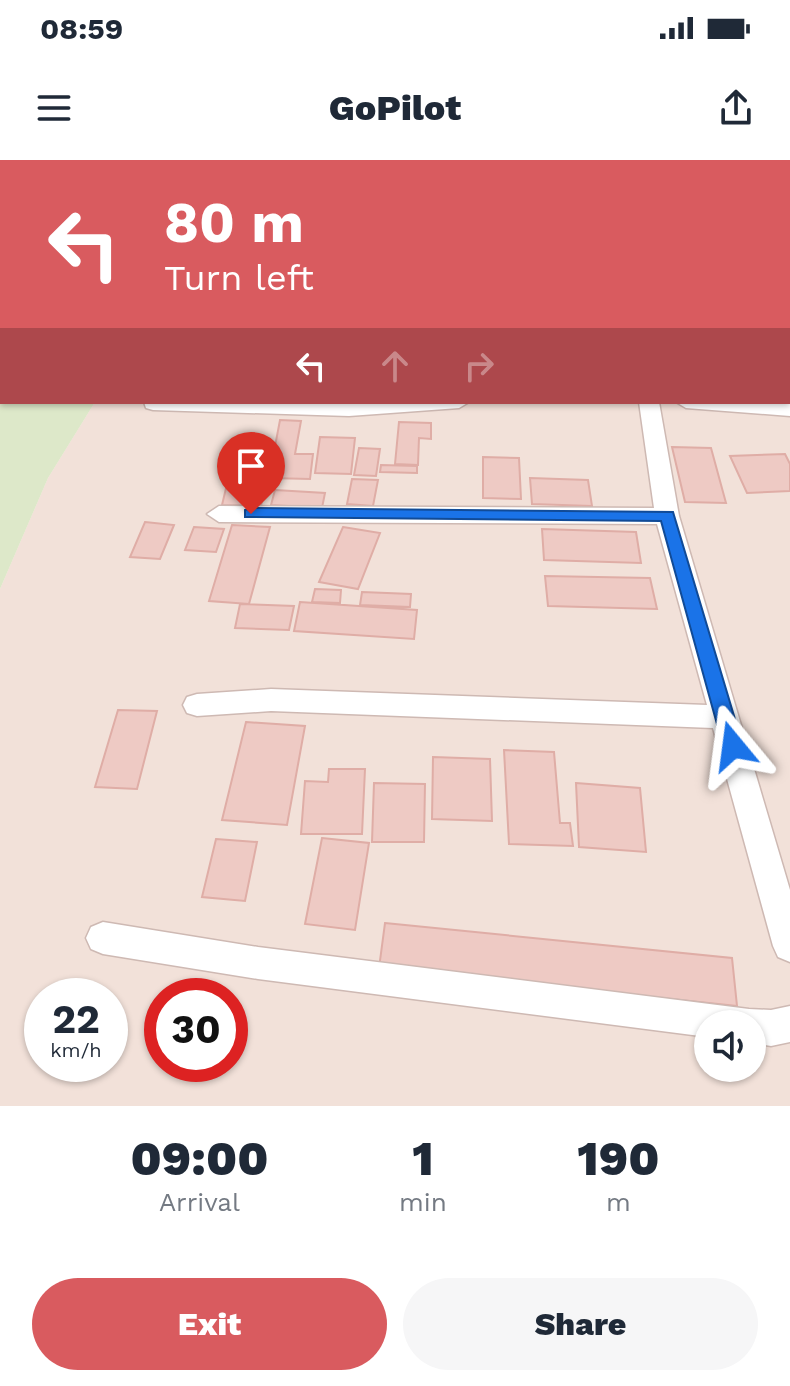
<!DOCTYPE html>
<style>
:root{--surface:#fff;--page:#f6f6f7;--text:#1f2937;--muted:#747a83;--accent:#d95b5f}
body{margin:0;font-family:"Work Sans",sans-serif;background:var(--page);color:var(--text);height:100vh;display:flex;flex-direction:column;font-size:30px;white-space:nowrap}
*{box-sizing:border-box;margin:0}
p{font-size:26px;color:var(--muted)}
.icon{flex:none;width:44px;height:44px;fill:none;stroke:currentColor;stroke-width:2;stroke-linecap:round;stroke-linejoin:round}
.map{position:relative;height:946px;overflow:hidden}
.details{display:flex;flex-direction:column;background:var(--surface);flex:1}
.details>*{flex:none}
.banner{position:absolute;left:0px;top:0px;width:790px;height:244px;box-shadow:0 2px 6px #0004;background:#d95b5f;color:#fff;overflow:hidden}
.buttons{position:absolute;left:694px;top:850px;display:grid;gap:16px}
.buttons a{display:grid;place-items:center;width:72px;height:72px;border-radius:50%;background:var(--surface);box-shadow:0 2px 6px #0004;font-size:40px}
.speed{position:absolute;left:24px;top:818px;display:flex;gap:16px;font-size:40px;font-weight:700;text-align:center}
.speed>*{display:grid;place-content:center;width:104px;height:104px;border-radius:50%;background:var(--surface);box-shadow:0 2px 6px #0004;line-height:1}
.speed small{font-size:20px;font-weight:400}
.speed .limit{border:12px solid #d22;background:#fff;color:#111}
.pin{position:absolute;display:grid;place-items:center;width:68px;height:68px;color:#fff;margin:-82px -34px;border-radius:50% 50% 50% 0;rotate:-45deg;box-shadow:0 0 8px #0007}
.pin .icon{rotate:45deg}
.me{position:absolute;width:88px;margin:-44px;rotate:344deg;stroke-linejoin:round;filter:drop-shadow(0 0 6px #0008)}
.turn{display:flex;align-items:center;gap:28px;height:168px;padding:0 32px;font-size:36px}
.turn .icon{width:104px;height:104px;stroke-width:2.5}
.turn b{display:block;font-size:56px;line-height:68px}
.lanes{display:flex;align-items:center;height:76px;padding:0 32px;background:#0003;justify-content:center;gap:40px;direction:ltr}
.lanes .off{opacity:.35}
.eta{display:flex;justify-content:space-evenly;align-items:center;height:136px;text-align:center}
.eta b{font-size:48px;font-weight:800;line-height:56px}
.action{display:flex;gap:16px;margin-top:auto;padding:16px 32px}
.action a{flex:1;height:92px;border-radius:48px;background:var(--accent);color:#fff;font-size:32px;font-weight:800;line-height:92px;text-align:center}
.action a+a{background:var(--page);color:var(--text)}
.status{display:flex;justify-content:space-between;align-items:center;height:56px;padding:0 40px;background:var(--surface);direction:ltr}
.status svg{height:22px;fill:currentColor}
header{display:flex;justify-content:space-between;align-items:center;height:104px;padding:0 32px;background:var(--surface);font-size:36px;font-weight:800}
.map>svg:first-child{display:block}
</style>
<div class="status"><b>08:59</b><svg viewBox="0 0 49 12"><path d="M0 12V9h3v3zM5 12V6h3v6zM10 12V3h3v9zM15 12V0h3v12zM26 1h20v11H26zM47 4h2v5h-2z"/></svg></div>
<header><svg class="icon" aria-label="menu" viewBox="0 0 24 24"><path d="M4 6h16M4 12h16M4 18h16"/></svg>GoPilot<svg class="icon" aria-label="share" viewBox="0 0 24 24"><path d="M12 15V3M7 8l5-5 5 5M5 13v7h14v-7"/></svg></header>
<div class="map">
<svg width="790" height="946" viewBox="0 0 790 946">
<rect width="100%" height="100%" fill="#fbf0ea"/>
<path fill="#f2e1d9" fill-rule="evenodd" d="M210,0H790V946H0V429L48,318L95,242H788V2ZM42,836H110V904H42ZM162,836H230V904H162ZM708,864H752V908H708Z"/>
<path fill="#dde8c9" d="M0,0H210L2,2V242H95L48,318L0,429Z"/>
<path fill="#eecac4" stroke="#dfada6" stroke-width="2" d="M280,260L301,261L295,294H313L310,319L269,318Z
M399,262L431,263V279L419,278L418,305L395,304Z
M320,277L355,278L351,314L315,313Z
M672,287L711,288L726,343L685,342Z
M359,288L380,289L376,316L354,315Z
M785,294L790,304V331L747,333L730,296Z
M483,297L519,298L521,339L483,338Z
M228,299L266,300L263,320H224Z
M381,305L417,306V313L380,312Z
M530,318L588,320L592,346L532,344Z
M352,319L378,320L373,346L347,344Z
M227,324L265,325L261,346L222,345Z
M275,330L325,333L322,348L271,345Z
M145,362L174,365L160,399L130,397Z
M232,365L270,367L249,444L209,441Z
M194,367L224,369L216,392L185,390Z
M343,367L380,373L358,429L319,422Z
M542,369L636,372L641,403L544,400Z
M545,416L650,418L657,449L548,446Z
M315,429L341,430L340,443L312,442Z
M362,432L411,434L410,447L360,445Z
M300,442L417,450L414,479L294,471Z
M240,444L294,446L289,470L235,468Z
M118,550L157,551L137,629L95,627Z
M246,562L305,566L287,665L222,660Z
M504,590L554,592L560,663H570L573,686L509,684Z
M433,597L490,599L492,661L432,659Z
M329,609H365L362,674H301L305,621L328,622Z
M374,623L425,624L424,682H372Z
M576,623L640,628L646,692L579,687Z
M322,678L369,683L355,770L305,764Z
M216,679L257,682L245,741L202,737Z
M385,763L732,798L737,846L379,808Z"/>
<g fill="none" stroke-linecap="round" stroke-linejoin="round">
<g stroke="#ceb9b3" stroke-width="3">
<path id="minor" d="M670,0H684V2H670Z
M788,69H790V79H788Z
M144,242H469L459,248L349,256L153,250L146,248Z
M639,242H659L679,356L790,730V802L778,797L773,786L713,568L271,551L197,556L187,553L183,545L187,537L197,534L271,529L707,545L657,364L219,362L207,354L219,346L654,348Z
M676,242L790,244V256L686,248Z
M103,762L258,787L749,849L771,850L790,846V882L771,886L752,883V864H708V877L258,819L103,794L91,789L86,778L91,767Z"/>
</g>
<use href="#minor" fill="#fff" fill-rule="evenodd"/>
</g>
<path fill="#1a73e8" stroke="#114b97" stroke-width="2" d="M251,348L673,352L743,586L733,594L723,586L661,361L245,357V350Z"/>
</svg>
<div class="buttons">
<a><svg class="icon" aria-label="sound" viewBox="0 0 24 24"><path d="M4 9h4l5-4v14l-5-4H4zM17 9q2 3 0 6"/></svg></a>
</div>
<div class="speed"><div>22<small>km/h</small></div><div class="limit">30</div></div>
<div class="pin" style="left:251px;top:354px;background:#d93025"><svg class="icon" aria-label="arrive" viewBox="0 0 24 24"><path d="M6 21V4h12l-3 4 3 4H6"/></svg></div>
<svg class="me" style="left:733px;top:586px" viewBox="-20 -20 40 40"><path d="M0-17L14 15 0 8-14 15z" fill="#1a73e8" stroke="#fff" stroke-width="4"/></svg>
<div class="banner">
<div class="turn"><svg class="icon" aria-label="left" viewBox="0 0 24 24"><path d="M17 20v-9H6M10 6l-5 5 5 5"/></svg><div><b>80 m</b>Turn left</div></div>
<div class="lanes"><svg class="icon" aria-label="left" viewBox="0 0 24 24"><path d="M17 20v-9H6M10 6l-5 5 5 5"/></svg><svg class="icon off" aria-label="ahead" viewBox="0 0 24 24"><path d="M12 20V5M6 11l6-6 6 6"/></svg><svg class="icon off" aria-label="right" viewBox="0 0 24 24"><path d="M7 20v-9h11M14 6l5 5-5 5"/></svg></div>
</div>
</div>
<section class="details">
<div class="eta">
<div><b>09:00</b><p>Arrival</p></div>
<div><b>1</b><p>min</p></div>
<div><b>190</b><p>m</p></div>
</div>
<div class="action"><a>Exit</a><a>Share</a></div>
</section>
